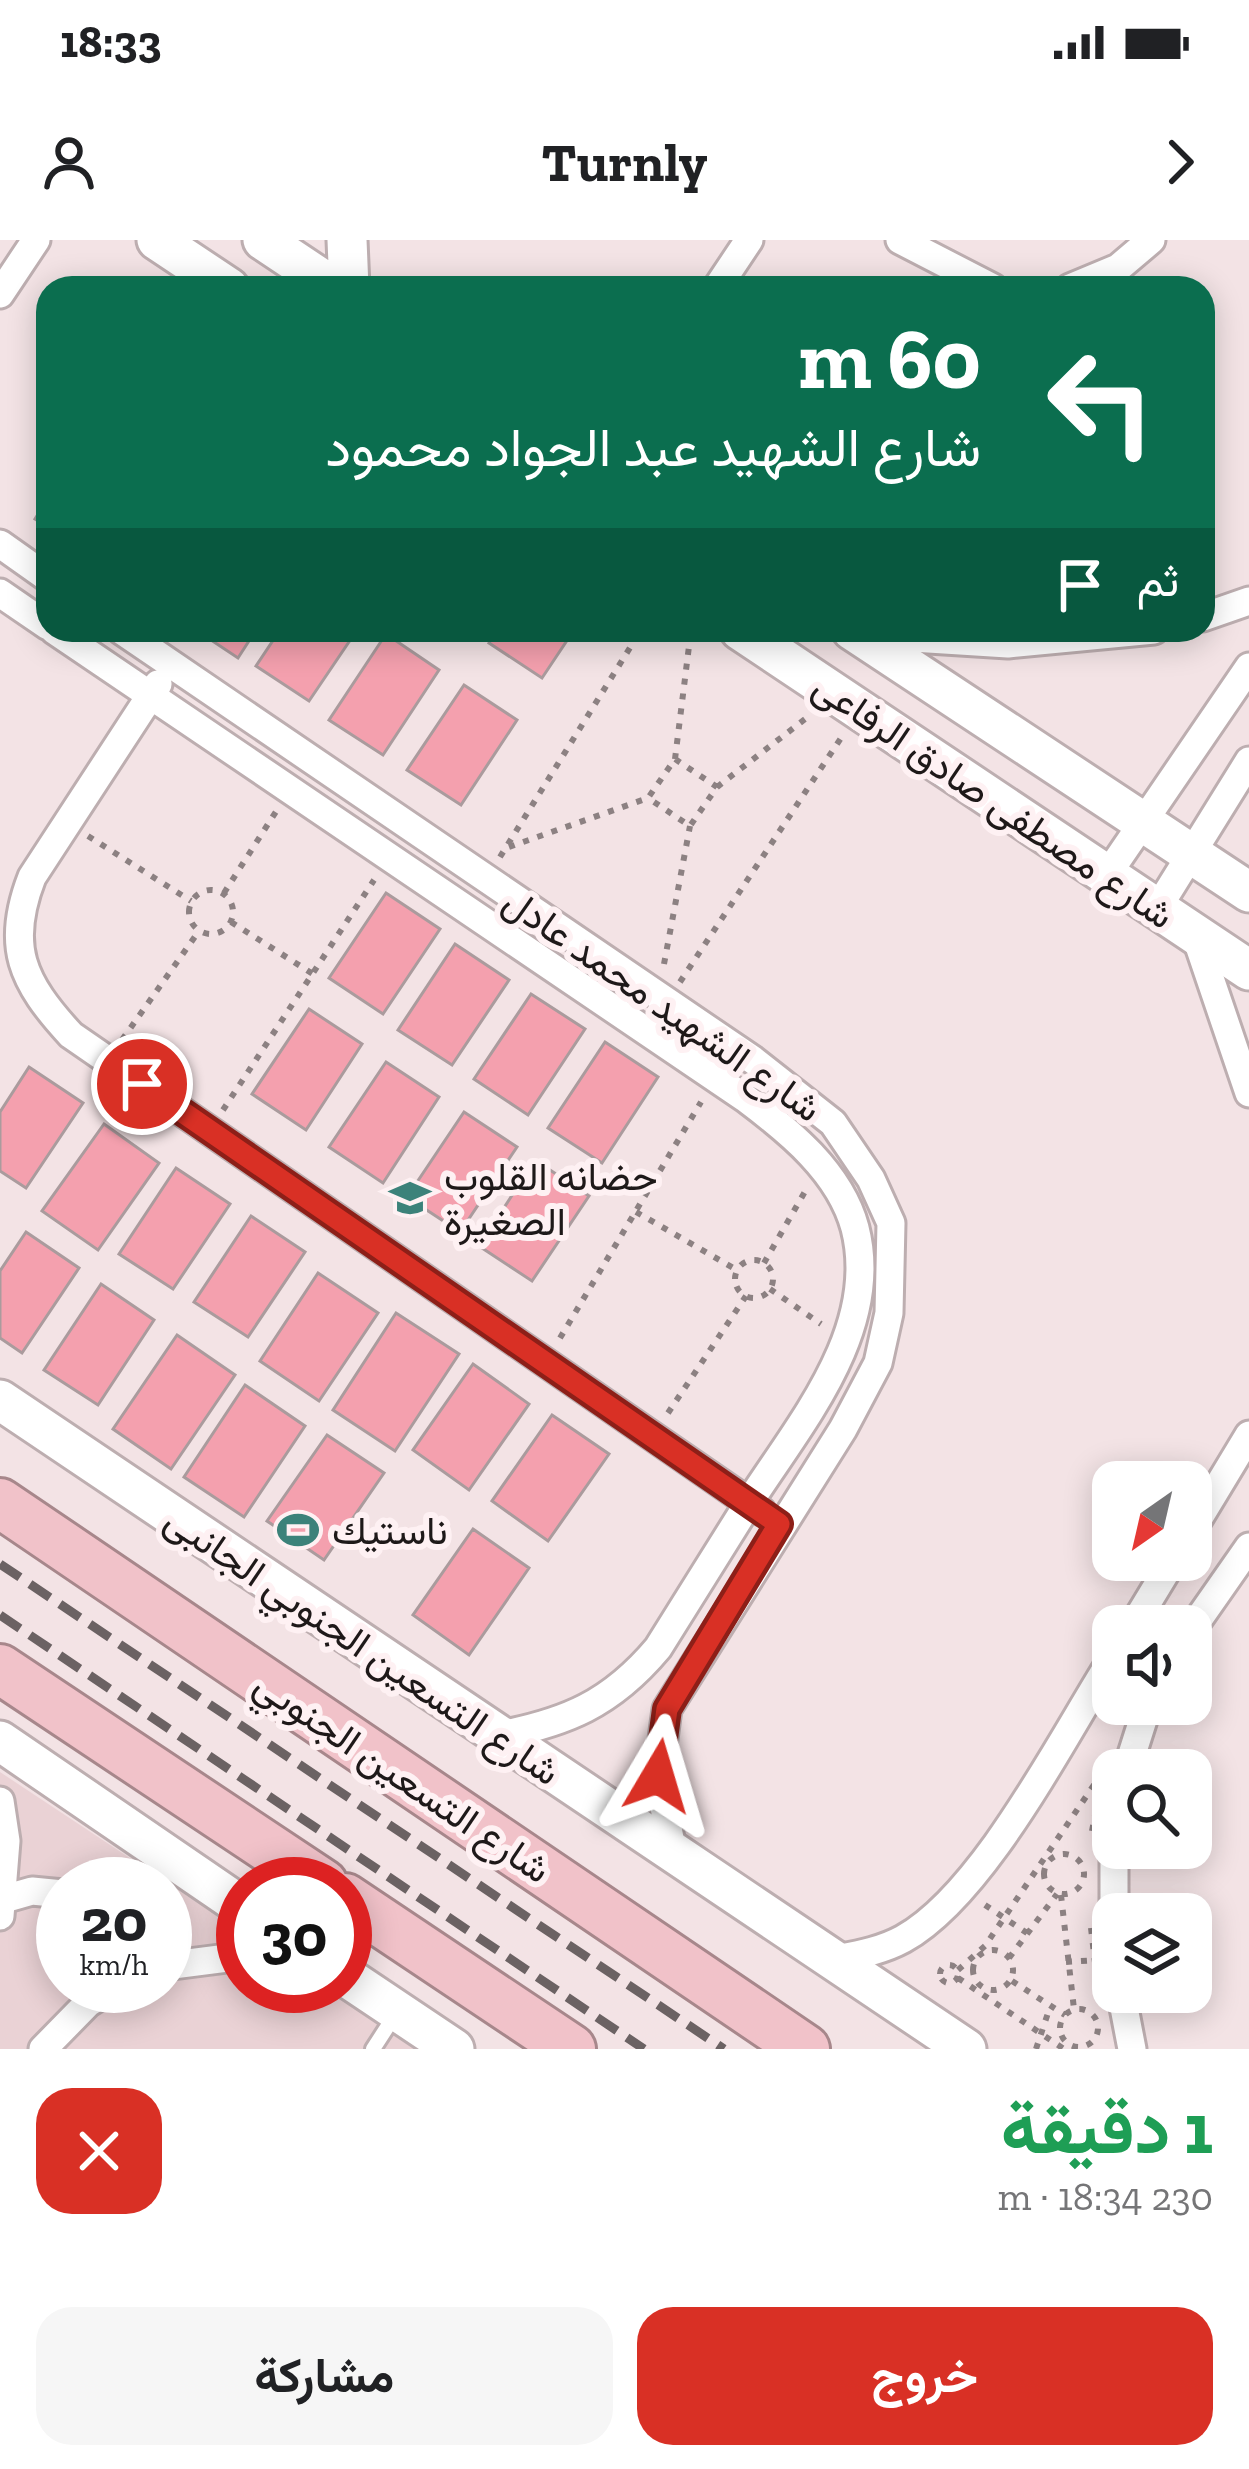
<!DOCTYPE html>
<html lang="ar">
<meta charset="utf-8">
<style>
:root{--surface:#fff;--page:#f6f6f6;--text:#202124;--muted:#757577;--accent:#d93025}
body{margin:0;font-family:"Zilla Slab",Vazirmatn,serif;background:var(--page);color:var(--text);direction:rtl;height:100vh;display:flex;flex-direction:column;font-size:45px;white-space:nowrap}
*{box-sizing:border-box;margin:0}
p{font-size:39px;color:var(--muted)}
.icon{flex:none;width:66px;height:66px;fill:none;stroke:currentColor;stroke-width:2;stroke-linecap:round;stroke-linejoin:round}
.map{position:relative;height:1809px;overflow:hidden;direction:ltr}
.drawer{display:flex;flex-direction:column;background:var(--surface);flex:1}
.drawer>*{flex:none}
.hud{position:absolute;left:36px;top:36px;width:1179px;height:366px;border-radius:36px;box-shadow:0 6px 30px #0003;direction:rtl;background:#0b6e4f;color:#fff;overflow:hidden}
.needle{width:78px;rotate:214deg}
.tools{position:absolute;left:1092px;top:1221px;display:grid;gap:24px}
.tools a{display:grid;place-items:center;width:120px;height:120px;border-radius:24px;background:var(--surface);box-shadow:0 6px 30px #0003;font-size:60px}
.speed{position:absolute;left:36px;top:1617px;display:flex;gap:24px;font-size:60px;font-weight:700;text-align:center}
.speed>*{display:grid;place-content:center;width:156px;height:156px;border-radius:50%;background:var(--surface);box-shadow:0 6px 30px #0003;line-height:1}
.speed small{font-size:30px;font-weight:400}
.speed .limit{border:18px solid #d22;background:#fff;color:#111}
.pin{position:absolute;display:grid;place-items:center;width:102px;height:102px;color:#fff;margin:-51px;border:6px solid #fff;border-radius:50%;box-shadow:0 3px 12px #0007}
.me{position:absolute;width:132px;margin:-66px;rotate:7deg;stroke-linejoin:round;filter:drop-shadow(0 0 9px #0008)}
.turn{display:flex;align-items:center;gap:42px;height:252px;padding:0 36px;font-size:54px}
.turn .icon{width:156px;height:156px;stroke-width:2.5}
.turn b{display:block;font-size:84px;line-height:102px}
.then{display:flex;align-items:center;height:114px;padding:0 36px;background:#0003;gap:24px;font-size:45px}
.round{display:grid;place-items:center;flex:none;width:126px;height:126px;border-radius:36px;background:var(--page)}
.headline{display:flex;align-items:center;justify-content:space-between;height:204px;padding:0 36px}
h1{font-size:72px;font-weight:700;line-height:90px;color:#1e9e55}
.cta{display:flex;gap:24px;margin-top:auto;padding:24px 36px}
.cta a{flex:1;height:138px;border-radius:36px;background:var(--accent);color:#fff;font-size:48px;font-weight:700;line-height:138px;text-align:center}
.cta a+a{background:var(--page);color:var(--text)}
.status{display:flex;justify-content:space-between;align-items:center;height:84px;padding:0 60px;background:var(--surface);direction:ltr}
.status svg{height:33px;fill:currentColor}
header{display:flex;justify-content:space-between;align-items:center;height:156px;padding:0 36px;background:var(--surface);font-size:54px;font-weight:700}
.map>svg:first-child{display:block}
</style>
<div class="status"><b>18:33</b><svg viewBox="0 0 49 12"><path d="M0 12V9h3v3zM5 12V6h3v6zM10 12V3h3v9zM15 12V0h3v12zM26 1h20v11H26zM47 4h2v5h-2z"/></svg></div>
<header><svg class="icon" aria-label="forward" viewBox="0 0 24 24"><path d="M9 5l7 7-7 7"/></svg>Turnly<svg class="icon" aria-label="person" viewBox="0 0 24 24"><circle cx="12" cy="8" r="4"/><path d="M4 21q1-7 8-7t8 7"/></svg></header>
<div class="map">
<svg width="1249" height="1809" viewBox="0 0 1249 1809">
<rect width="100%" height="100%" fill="#f3e3e5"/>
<path fill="#ead2d5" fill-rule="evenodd" d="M0,1532L243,1693V1746H323L419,1809H0ZM63,1644H165V1746H63Z"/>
<path fill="#f4a0ae" stroke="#aa9b9d" stroke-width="3" d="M48,258V287L35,279Z
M196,390H256L238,418Z
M280,390H357L309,461L256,426Z
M497,390H574L542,438L489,403Z
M386,394L439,430L383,515L329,480Z
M464,445L517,480L461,565L407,530Z
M386,653L440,689L383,774L329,738Z
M455,704L509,740L452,825L398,790Z
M531,754L585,789L528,875L474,839Z
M309,769L362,804L306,890L252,854Z
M605,802L658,837L602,923L548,888Z
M386,822L439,857L383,943L329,907Z
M29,827L83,863L26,948L0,931V872Z
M464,872L517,907L460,992L407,957Z
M104,884L159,923L98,1010L42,971Z
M535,920L589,956L532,1041L479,1006Z
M176,928L230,964L173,1049L119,1014Z
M251,976L305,1012L248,1097L194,1062Z
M26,992L79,1028L22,1113L0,1098V1031Z
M318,1033L378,1073L319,1161L260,1121Z
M101,1044L154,1080L98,1165L44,1130Z
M396,1073L459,1114L395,1211L333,1170Z
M177,1095L235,1135L171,1229L113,1189Z
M473,1124L529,1164L469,1250L413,1210Z
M245,1145L305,1186L244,1277L184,1237Z
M552,1175L609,1214L548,1301L492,1261Z
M327,1195L384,1233L324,1320L267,1281Z
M473,1289L529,1328L469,1415L413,1375Z"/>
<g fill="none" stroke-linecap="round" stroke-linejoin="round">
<g stroke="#bdaeb0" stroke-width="20">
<path id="lane" d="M373,1809L395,1775"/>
</g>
<g stroke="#bdaeb0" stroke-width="33">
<path id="street" d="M900,0L993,48
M717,48L749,0
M1070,48L1118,28L1151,0
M0,54L36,0
M0,304L48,338
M0,353L48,386
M1203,377L1249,361
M54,390L745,858C789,891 840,932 855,988C881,1089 801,1182 750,1261C719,1310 689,1359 658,1408C611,1464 566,1483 495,1496
M121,390L753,820L833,883L871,939L891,983L889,1073L878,1123L843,1189L667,1469L658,1536L673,1614
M865,395L1008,404L1154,390
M158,444L32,637C5,706 22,742 71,795L761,1271
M1107,635L1249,427
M1157,669L1249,521
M1195,694L1249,853
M1191,1291L1249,1195
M1133,1386L1173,1320
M1191,1390L1249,1307
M1127,1530L1148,1464
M0,1561L6,1601L0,1676
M4,1659L32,1651L63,1654
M1114,1674V1608
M832,1720C857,1715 881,1711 903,1699C984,1654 1062,1498 1113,1418
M165,1726L243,1716
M1121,1752L1132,1809
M43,1809L88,1763L115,1746"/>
</g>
<g stroke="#bdaeb0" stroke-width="45">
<path id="secondary" d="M157,0L229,48
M263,0L335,48
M347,0L349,48
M740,390L1249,730
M852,390L1249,652
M0,1160L966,1809
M0,1501L243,1667
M345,1736L454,1809"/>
</g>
<g stroke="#a7878b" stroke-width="54">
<path id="highway" d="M0,1263L805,1809
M0,1429L323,1644
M345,1658L571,1809"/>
</g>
<path stroke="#8c8182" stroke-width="6" stroke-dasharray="6 9" stroke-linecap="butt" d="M675,519L691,390
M717,547L809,476
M88,596L191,661
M509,607L648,558L675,519L717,547L690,586L648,558
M500,617L641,390
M189 672a22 22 0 1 1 44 0a22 22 0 1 1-44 0Z
M224,653L277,570
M231,682L313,734
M664,724L690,586
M680,742L841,498
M122,800L199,691
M223,870L374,640
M636,972L737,1030
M735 1039a19 19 0 1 1 38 0a19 19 0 1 1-38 0Z
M764,1023L807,948
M770,1049L821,1084
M560,1098L701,862
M668,1173L746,1056
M1092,1591L1102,1539
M1044 1634a20 20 0 1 1 40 0a20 20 0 1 1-40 0Z
M1061,1655L1074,1769
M985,1665L1027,1693
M1091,1688L1097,1740
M973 1730a20 20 0 1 1 40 0a20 20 0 1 1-40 0Z
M1009,1718L1057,1654
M1066,1722L1113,1719
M940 1734a9 9 0 1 1 18 0a9 9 0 1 1-18 0Z
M958,1730L985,1706L1102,1533
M958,1738L1064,1809
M1012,1741L1065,1775
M1060 1788a19 19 0 1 1 38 0a19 19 0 1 1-38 0Z
M1036,1809L1050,1767"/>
<use href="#lane" stroke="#fff" stroke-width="14"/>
<use href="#street" stroke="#fff" stroke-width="27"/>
<use href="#secondary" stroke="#fff" stroke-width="39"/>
<use href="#highway" stroke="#f1c2c9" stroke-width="48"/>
<path stroke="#6b6263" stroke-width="9" stroke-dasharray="24 12" stroke-linecap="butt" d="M0,1324L724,1809
M0,1375L644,1809"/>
</g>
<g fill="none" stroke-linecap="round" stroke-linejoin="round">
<g stroke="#8d1f18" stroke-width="30">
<path id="route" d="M142,844L779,1284L667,1469L658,1536"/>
</g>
<use href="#route" stroke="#d93025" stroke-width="21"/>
</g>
<defs>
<g id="school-bare" transform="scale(3.24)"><path d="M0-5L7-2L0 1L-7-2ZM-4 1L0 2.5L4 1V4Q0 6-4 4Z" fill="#3c827a" stroke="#fef1f3" stroke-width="2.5" paint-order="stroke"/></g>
<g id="stadium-bare" transform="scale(3.24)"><path d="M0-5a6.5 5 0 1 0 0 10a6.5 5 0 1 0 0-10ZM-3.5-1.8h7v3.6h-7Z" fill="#3c827a" stroke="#fef1f3" stroke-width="2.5" paint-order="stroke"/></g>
</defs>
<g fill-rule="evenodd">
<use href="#school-bare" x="410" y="958"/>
<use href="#stadium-bare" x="298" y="1290"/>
</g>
<g text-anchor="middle" stroke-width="12" stroke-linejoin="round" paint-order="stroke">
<g font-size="39" fill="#1e1919" stroke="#fef1f3">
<text transform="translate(994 560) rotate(34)" y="14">شارع مصطفى صادق الرفاعى</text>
<text transform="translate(663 764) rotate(35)" y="14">شارع الشهيد محمد عادل</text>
<text transform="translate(363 1405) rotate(34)" y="14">شارع التسعين الجنوبي الجانبى</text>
<text transform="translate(403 1536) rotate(34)" y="14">شارع التسعين الجنوبي</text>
</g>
<g font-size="39" fill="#1e1919" stroke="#fef1f3" text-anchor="start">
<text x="444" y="950">حضانه القلوب<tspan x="444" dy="45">الصغيرة</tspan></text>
<text x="332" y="1304">ناستيك</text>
</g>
</g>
</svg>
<div class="tools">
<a><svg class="needle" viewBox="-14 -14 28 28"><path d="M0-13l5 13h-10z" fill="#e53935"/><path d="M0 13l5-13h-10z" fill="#757577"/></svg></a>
<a><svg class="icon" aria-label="sound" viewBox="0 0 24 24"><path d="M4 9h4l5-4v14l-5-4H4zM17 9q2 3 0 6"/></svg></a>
<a><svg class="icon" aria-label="search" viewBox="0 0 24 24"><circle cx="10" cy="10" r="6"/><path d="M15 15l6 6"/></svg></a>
<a><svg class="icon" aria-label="layers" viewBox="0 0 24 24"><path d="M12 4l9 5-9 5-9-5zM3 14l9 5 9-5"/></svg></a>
</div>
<div class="speed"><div>20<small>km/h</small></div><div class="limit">30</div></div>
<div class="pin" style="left:142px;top:844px;background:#d93025"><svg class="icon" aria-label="arrive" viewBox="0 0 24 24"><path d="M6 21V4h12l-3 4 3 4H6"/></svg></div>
<svg class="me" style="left:658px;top:1536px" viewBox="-20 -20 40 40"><path d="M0-17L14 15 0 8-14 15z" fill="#d93025" stroke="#fff" stroke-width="4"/></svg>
<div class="hud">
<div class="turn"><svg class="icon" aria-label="left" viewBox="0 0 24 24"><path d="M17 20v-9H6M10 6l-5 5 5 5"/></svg><div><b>60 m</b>شارع الشهيد عبد الجواد محمود</div></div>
<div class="then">ثم<svg class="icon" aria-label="arrive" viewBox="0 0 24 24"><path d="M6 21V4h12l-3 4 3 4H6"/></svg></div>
</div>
</div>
<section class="drawer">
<div class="headline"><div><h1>1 دقيقة</h1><p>230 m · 18:34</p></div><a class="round" style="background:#d93025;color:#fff"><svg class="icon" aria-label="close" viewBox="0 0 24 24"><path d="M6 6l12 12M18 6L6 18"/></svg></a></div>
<div class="cta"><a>خروج</a><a>مشاركة</a></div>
</section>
